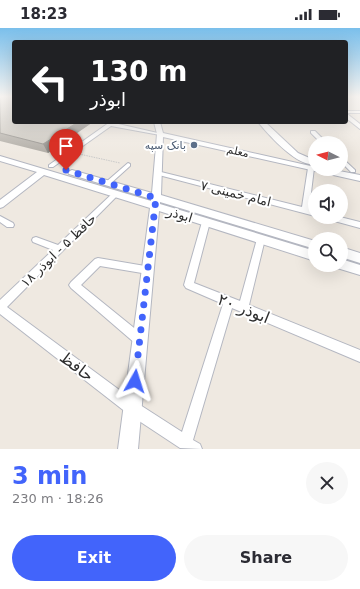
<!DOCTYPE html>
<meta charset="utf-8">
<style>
:root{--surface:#fff;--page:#f7f7f7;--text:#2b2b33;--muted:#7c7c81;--accent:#4264fb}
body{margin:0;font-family:"DejaVu Sans","Noto Naskh Arabic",sans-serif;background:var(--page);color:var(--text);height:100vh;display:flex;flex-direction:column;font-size:15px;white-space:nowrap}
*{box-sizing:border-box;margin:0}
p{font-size:13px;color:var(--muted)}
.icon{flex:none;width:22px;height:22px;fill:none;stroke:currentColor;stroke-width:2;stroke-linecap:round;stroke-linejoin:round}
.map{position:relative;height:421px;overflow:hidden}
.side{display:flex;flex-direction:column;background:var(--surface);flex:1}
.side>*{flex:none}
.top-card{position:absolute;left:12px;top:12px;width:336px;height:84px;border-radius:4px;box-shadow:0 4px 16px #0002;background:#202124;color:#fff;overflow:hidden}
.needle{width:26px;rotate:276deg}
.tools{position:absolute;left:308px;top:108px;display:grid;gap:8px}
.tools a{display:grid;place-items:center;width:40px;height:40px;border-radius:50%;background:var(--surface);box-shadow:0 4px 16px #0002;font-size:20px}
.pin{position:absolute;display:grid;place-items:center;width:34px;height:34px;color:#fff;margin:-41px -17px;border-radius:50% 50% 50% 0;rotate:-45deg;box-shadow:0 0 4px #0007}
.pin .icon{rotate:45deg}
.me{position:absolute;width:44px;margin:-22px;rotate:6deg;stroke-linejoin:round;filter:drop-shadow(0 0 3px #0008)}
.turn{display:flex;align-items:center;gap:14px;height:84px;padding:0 12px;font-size:18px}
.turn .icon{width:52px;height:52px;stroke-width:2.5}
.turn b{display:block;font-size:28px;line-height:34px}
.round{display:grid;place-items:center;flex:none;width:42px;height:42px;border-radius:21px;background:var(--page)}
.overview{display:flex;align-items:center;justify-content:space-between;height:68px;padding:0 12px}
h1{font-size:24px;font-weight:600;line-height:30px;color:var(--accent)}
.action{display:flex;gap:8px;margin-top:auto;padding:8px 12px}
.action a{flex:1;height:46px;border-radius:24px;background:var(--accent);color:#fff;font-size:16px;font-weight:600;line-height:46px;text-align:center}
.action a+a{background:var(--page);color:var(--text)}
.status{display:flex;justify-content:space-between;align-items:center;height:28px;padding:0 20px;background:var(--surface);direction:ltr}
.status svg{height:11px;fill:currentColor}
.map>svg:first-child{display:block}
</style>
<div class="status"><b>18:23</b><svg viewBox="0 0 49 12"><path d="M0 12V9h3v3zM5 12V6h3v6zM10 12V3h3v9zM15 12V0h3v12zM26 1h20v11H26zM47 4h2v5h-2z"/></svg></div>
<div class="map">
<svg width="360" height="421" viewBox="0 0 360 421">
<rect width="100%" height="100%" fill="#efe9e1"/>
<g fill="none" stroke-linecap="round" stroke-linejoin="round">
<g stroke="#b4b7c1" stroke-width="2">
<path id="street" d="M346,83H360V85H346Z
M110,94H115L114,95L162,106L160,107L111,98L53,139H49V137Z
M311,103H315L327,115H321L311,105Z
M341,129L355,142V144H351L341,134Z
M128,135L130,136V138L110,156H106V154Z
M311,138L314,140L309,181L315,182V188L155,146L154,145L157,143L302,179L308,140Z
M114,164H118L119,166L7,279L137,375L182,404L223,276L186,260L184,257L202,194L206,191L210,194L194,255L240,273L257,211L258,209H264L265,211L249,277L360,322V334L232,280L193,412L200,416L202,421L180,420L127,385L0,286V272L53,222L33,214L32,212L33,210L36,209L58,217Z
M0,188L13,195L14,197L13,199H7L0,194Z
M326,189H340L360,194V200L327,191Z
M98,230L151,239L152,242L151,245L148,246L100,238L81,257L144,308L146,312L144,316L140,318L136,316L71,260L69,257L71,254L95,231Z"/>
</g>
<g stroke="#b4b7c1" stroke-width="2">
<path id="secondary" d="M346,85L360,96V101L346,90Z
M154,94H160L163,105L315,139V141H329L360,147V153L163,109L161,167L315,213V221L160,174V176L315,223V233L159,183L138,421H118L150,180L44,147L3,179L0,180V172L37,144L0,133V128L151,173V171L69,146L68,144L72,142L152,165L157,106Z
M258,94H265L298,125L314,132V136C297,139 268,106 258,94Z
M341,219L360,225V235L341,229Z
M341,231L360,237V247L337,240L335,237H341Z"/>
</g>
<path stroke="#c9c9c9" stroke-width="1" stroke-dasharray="1.5 1" stroke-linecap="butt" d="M79,126L120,135"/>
<use href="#street" fill="#fff" fill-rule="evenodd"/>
<use href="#secondary" fill="#fff" fill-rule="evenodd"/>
</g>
<path fill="#afaba4" d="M0,68L14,94H93L48,125L0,113Z"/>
<path fill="#8e8b86" d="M78,94H93L48,125L43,116Z"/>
<path fill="#cbc7bf" stroke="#8e8b86" d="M0,68H14V94H78L43,116L0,105Z"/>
<linearGradient id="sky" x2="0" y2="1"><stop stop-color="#7abfeb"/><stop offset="0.54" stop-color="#f8f5f2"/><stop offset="1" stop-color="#f8f5f2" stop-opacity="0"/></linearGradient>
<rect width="360" height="127" fill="url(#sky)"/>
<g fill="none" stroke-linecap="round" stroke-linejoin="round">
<path stroke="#4264fb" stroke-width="7" stroke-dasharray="0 12.6" d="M66,142L156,170L135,353"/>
</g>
<circle fill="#5c6f8a" stroke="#fff" stroke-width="1.5" cx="194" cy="117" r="4"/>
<g text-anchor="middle" stroke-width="4" stroke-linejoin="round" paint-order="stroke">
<g font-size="11" fill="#4e5e75" stroke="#fff" text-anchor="end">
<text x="186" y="121">بانک سپه</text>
</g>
<g font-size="11" fill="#2e2e2e" stroke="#fff">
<text transform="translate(238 123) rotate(12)" y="4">معلم</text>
</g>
<g font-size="13" fill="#2e2e2e" stroke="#fff">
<text transform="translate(236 165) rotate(14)" y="5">امام خمینی ۷</text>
<text transform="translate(180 186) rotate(17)" y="5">ابوذر</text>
<text transform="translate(58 222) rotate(-44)" y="5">حافظ ۵ - ابوذر ۱۸</text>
</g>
<g font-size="16" fill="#2e2e2e" stroke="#fff">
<text transform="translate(244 280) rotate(22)" y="6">ابوذر ۲۰</text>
<text transform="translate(77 338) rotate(37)" y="6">حافظ</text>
</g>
</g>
</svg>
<div class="tools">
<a><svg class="needle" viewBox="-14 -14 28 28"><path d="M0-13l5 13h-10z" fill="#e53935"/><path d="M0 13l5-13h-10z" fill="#7c7c81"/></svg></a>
<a><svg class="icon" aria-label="sound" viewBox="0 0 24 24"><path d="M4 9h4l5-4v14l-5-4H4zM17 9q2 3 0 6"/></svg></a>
<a><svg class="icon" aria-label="search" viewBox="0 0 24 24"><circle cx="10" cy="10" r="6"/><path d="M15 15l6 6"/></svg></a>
</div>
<div class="pin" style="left:66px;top:142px;background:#d93025"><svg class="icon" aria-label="arrive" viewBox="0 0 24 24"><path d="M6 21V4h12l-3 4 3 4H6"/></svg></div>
<svg class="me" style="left:135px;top:353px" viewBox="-20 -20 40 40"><path d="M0-17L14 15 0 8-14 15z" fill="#4264fb" stroke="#fff" stroke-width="4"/></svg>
<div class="top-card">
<div class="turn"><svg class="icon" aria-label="left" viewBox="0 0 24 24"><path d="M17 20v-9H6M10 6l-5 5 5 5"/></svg><div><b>130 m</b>ابوذر</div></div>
</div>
</div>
<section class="side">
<div class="overview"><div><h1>3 min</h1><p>230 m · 18:26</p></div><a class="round"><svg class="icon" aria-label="close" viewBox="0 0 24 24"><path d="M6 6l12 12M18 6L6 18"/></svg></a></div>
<div class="action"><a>Exit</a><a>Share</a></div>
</section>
